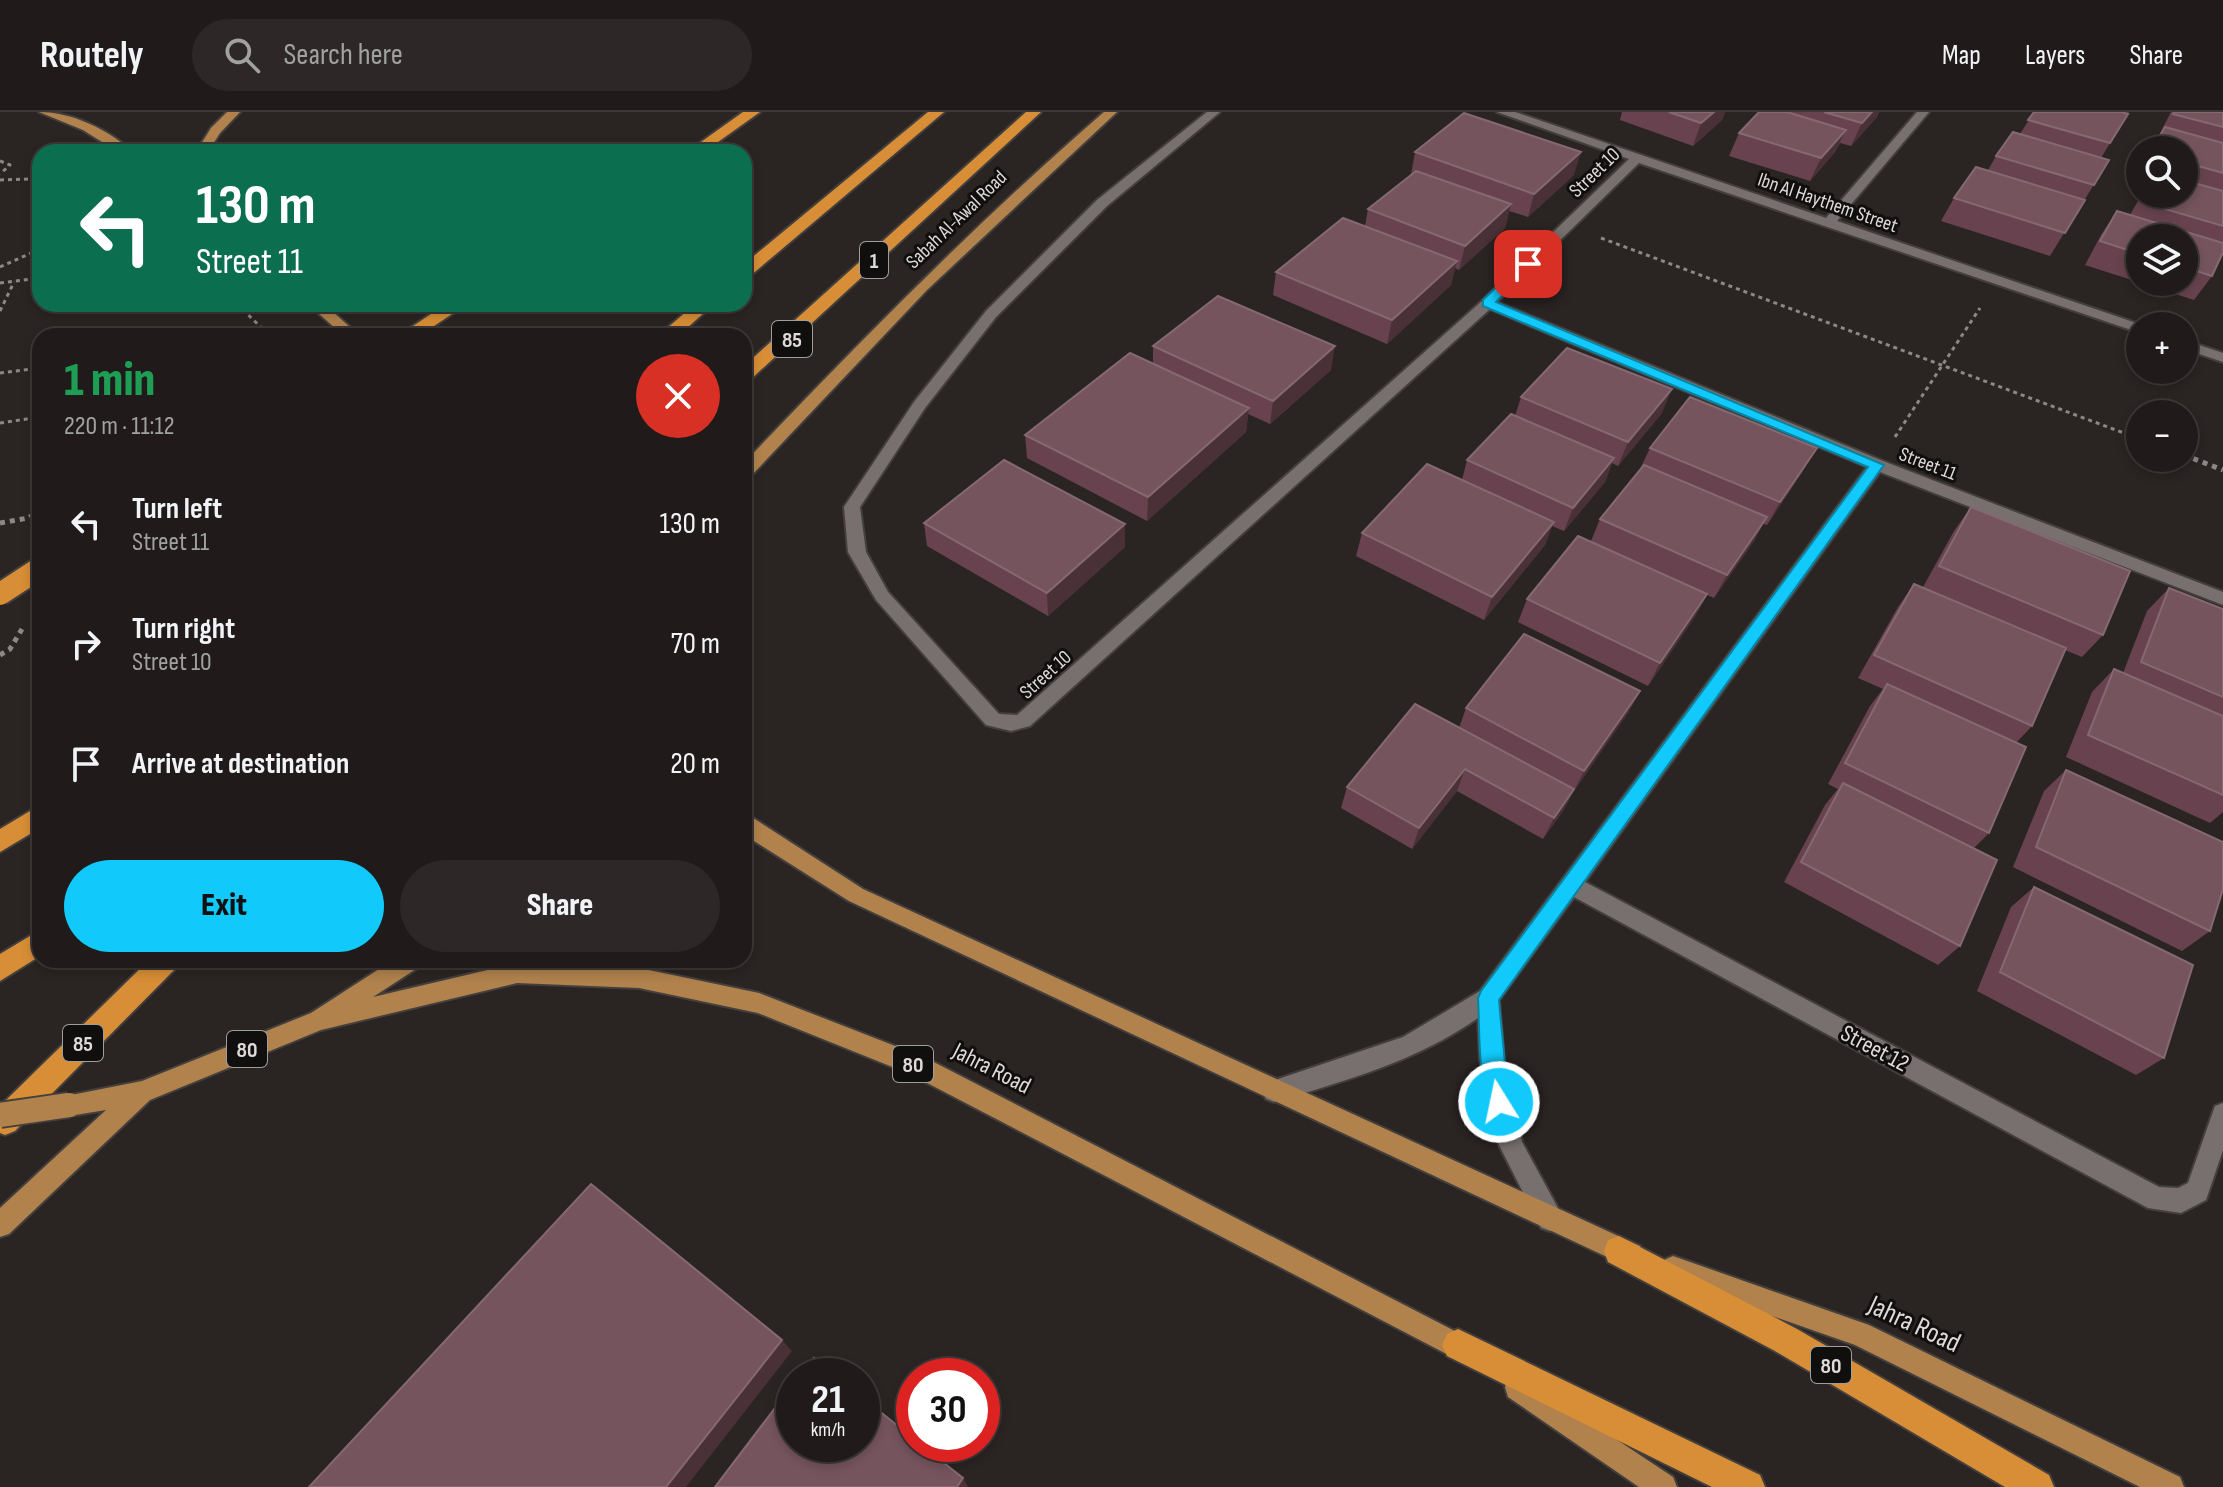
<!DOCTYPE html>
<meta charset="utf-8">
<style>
:root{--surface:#201b1a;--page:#2d2827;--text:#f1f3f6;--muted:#a2a1a2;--line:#3d3939;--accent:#11cafb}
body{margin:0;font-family:"Sofia Sans Condensed",sans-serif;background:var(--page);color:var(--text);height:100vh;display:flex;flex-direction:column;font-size:30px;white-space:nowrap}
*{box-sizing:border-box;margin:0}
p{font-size:26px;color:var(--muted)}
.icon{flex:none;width:44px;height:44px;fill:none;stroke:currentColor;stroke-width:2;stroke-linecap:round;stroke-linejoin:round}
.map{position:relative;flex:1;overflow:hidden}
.side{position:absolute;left:32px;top:216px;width:720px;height:640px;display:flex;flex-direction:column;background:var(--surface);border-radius:24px;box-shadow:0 4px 12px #0003,0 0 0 2px var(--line)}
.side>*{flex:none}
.hud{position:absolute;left:32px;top:32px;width:720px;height:168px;border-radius:24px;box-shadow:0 4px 12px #0003,0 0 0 2px var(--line);background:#0b6e4f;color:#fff;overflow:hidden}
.buttons{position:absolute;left:2126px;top:24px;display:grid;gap:16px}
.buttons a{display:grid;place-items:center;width:72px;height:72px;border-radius:50%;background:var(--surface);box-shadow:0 4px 12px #0003,0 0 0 2px var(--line);font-size:40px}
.speed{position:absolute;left:776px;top:1246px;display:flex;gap:16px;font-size:40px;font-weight:700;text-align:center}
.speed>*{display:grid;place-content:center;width:104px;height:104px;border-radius:50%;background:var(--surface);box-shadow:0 4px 12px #0003,0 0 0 2px var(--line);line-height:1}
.speed small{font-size:20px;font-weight:400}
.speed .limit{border:12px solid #d22;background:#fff;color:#111}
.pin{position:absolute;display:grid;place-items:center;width:68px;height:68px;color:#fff;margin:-34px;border-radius:16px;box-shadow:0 4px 12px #0006}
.me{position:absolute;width:88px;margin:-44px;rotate:350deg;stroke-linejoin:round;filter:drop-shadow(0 0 6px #0008)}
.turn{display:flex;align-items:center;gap:28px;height:168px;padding:0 32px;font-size:36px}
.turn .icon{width:104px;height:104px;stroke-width:2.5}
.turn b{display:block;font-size:56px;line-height:68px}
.round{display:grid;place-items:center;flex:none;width:84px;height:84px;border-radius:42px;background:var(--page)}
.headline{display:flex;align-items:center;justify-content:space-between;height:136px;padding:0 32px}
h1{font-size:48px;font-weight:800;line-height:60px;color:#1e9e55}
.button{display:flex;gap:16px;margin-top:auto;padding:16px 32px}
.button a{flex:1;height:92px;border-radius:48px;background:var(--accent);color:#111;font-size:32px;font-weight:800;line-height:92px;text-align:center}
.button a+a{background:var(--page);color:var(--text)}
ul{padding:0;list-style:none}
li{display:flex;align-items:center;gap:24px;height:120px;padding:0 32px}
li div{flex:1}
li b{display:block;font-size:30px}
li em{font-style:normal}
header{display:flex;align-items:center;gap:48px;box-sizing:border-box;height:112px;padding:0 40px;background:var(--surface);border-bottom:2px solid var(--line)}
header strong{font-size:38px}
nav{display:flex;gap:44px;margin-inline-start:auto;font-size:28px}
.search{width:560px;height:72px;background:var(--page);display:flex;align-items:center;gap:20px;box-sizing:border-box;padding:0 28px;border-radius:44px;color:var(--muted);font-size:30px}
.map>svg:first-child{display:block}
</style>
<header>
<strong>Routely</strong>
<div class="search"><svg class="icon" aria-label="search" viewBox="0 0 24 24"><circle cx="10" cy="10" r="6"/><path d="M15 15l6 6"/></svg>Search here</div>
<nav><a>Map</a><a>Layers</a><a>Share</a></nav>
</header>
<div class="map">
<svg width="2223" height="1375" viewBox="0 0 2223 1375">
<rect width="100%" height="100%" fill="#2a2423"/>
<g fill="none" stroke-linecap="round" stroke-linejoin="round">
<g stroke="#433f3d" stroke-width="4">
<path id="minor" d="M1207,0H1220L1107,94L996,205L925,296L860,395L866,440L888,480L999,602L1017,603L1483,188L1629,47L1497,0H1515L1826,106L1917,0H1929L1837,109L2145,214H2140V221L1639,51L1497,190L1883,349L2223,480V493L1880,360L1585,770L2159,1075L2178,1076L2188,1071L2215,994L2223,991V1038L2206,1088L2181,1101L2148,1096L1574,785L1499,888L1504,948L1522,1030L1559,1098L1562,1107L1559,1116L1550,1119L1541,1116L1499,1033L1480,948L1478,906C1417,949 1345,969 1274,990L1266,987L1262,979L1266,971L1403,925L1480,879L1867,355L1490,197L1030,614L1011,619L986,613L876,488L848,440L844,395L914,290L986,199L1097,88Z
M2184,228L2223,241V250L2184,237Z"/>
</g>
<g stroke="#433f3d" stroke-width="4">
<path id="major" d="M39,0C72,0 109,18 133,40H118L83,18Z
M227,0H240L220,21L208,40H196L211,16Z
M1104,0H1117L927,178L750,365L744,366V351C860,229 977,110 1104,0Z
M308,192H324L360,224H344Z
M744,700L863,777L1640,1134L1644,1143L1640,1152L1631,1156L1622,1152L849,789L754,729L744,720Z
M393,848H422L419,855L373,885L517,851L639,856L759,881L926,946L1478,1231L1482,1240L1478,1249L1469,1253L1460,1249L910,962L758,901L639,876L517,871L321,918L150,988L9,1122L0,1125V1096L106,998L69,1004L61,1001L57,993L61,985L142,969L311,901Z
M1673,1144L1869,1213L2180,1365L2184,1375H2140L1855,1233L1664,1166L1660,1157L1664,1148Z
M1518,1262L1673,1365L1677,1375H1639L1508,1285L1505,1275L1508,1265Z"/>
</g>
<g stroke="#433f3d" stroke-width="4">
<path id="highway" d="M743,0H760L704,40H687Z
M928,0H944L750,164L744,165V152Z
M1026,0H1041L750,268L744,269V254Z
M446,192H467L419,224H398Z
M695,192H714L678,224H658Z
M40,693V716L0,740V717Z
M40,818V844L0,869V842Z
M149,848H180L176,856L15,1019L5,1023L0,1021V994Z
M1619,1124L1797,1217L2049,1363L2054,1375H2005L1775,1239L1608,1150L1604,1139L1608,1128Z
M1458,1217L1760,1363L1765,1375H1712L1447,1244L1442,1233L1447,1222Z"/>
</g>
<path stroke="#8d8887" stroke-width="3" stroke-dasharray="4 4" stroke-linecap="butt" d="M0,49L10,53L0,62
M0,68L28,67L40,76
M1601,126L2140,327
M0,155L40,137
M0,171L40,166
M237,192L270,224
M0,199L14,170
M189,224H221
M0,261L40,256
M0,311L40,305
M1895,325L1980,196"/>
<path stroke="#8d8887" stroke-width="5" stroke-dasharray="5 5" stroke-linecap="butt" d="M2184,343L2223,358
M0,411L28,406L40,399
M0,543L10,537L22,517"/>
<use href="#minor" fill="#77706e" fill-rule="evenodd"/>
<use href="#major" fill="#b1824c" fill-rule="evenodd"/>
<use href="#highway" fill="#d88e36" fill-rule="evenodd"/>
<g stroke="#433f3d" stroke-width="28" stroke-linecap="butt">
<path id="major-bridge" d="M0,1003L69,993"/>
</g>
<g stroke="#433f3d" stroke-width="26" stroke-linecap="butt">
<path id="highway-bridge" d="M0,482L40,456"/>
</g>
<use href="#major-bridge" stroke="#b1824c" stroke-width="24"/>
<use href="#highway-bridge" stroke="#d88e36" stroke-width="22"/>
</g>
<path fill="#68434f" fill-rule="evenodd" d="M1622,0H1725L1722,8L1693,34L1620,8Z
M1759,0H1879L1877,5L1851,34L1840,31L1835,40L1810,69L1729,44L1739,21Z
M2034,0H2129L2101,46L2109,48L2050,144L1941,109L1954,86L1988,58L1996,44L2020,22Z
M2171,0H2223V143L2212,164L2194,188L2085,153L2101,123L2117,99L2130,103L2142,82H2184V38H2150L2158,25ZM2140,126H2184V170H2140Z
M1415,40L1574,63L1528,105L1509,99L1505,116L1459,158L1455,156L1451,173L1387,232L1273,183L1276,160L1365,114L1368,97L1411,63Z
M2140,55V65L2135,64Z
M1153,234L1331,258L1270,312L1248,302L1246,320L1147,409L1027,346L1025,323L1153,252Z
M1521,285L1662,301L1618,354L1612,351L1605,370L1564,419L1552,414L1545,433L1484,508L1356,444L1362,421L1462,368L1467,348L1515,304Z
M1650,336L1803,359L1767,413L1763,412L1754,429L1714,486L1707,483L1694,506L1648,574L1518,510L1527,487L1591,429L1600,407L1640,357Z
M1971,395L2103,523L2082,545L2065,538L2032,614L2016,631L1989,721L1974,736L1960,834L1938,853L1784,770L1825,693L1838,677L1828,672L1870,594L1883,577L1858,566L1898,495L1914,472L1923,475L1954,419Z
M924,411L1125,412V435L1048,504L927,434Z
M2169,476L2223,497V700L2210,711L2066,645L2092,580L2114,557L2123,561L2147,499Z
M1640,579L1628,601L1573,680L1563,699L1543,727L1457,679L1412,737L1341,696L1347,675L1459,616L1466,596Z
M2066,658L2210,819L2182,839L2013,755L2044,679Z
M2034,775L2164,946L2136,963L1977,879L2011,795Z"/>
<path fill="#4a3037" d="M1714,0H1725L1722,8L1693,34L1701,11Z
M1872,0H1879L1877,5L1851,34L1862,11Z
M1846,18L1835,40L1810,69L1821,46Z
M1581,40L1574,63L1528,105L1534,82Z
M1511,92L1505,116L1459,158L1465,134Z
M1457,149L1451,173L1387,232L1392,208Z
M1335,234L1331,258L1270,312L1273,289Z
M1672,277L1662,301L1618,354L1628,330Z
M1249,296L1246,320L1147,409L1148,385Z
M1817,336L1803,359L1767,413L1780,390Z
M1614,346L1605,370L1564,419L1573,396Z
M1767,405L1754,429L1714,486L1727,463Z
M1554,410L1545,433L1484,508L1492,485Z
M1125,412V435L1048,504L1047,481Z
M1707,482L1694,506L1648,574L1660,551Z
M1640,579L1628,601L1573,681L1584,659Z
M1465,657L1457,679L1412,737L1419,716Z
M1574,677L1563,699L1543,727L1554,706Z
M782,1228L792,1239L686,1375H666Z
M963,1366L968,1374L967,1375H957Z"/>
<path fill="#75545e" stroke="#856972" stroke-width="2" d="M1669,0H1714L1701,11Z
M1759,0H1787L1846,18L1821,46L1739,21Z
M1824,0H1872L1862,11Z
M2034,0H2121L2128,2L2110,31L2028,8Z
M2174,0H2223V15L2173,2Z
M1464,1L1581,40L1534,82L1415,40Z
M2165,15L2223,31V61L2184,50V38H2152Z
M2013,20L2109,48L2094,73L1996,44Z
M1976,55L2085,88L2065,121L1954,86Z
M1416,59L1511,92L1465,134L1368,97Z
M2184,68L2223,79V114L2141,90L2145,82H2184Z
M2117,99L2223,131V140L2212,164L2184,155V126H2140V142L2100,129Z
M1343,106L1457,149L1392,208L1276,160Z
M1218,184L1335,234L1273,289L1153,234Z
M1567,236L1672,277L1628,330L1521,285Z
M1130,241L1249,296L1148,385L1025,323Z
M1690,285L1817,336L1780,390L1650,336Z
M1511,302L1614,346L1573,396L1467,348Z
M1004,348L1125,412L1047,481L924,411Z
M1427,352L1554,410L1492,485L1362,421Z
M1644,353L1767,405L1727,463L1600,407Z
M1971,395L2130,459L2103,523L1939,454Z
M1578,424L1707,482L1660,551L1527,487Z
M1914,472L2066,536L2032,614L1874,543Z
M2169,476L2223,497V585L2141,550Z
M1524,522L1640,579L1584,659L1466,596Z
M2114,557L2223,604V683L2088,623Z
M1887,572L2026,635L1989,721L1845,651Z
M1415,592L1574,677L1554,706L1465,657L1419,716L1347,675Z
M2066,658L2223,730V777L2210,819L2036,735Z
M1843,671L1997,748L1960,834L1801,750Z
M2034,775L2193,853L2164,946L2000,860Z
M591,1072L782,1228L666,1375H309Z
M814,1246L836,1264H800Z
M794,1271V1332H862V1285L914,1327V1332H920L963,1366L957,1375H715Z"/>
<path fill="#11cafb" stroke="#0b83a3" stroke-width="2" d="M1523,149L1534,152L1496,190L1884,353L1499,888C1500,905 1510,989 1507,997L1499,1000L1492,997C1477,964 1480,921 1478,886L1481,879L1868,355L1483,194V188Z"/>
<g text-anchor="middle" stroke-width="6" stroke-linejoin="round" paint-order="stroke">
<g font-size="20" fill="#dedada" stroke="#110e0e">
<text transform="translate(1594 60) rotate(-44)" y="7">Street 10</text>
<text transform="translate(1828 90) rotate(19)" y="7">Ibn Al Haythem Street</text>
<text transform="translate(956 107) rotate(-44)" y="7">Sabah Al-Awal Road</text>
<text transform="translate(1928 351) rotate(21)" y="7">Street 11</text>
<text transform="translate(1045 562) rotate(-42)" y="7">Street 10</text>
</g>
<g fill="#110e0e" stroke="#a09d9d" stroke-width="2">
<rect x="860" y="130" width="28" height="36" rx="6"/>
<rect x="772" y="209" width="40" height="36" rx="6"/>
<rect x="63" y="913" width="40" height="36" rx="6"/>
<rect x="227" y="919" width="40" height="36" rx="6"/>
<rect x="893" y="934" width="40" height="36" rx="6"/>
<rect x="1811" y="1235" width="40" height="36" rx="6"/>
</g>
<g font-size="22" font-weight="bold" fill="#dedada">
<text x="874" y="156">1</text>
<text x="792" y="235">85</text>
<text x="83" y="939">85</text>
<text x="247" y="945">80</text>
<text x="913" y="960">80</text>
<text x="1831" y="1261">80</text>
</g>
<g font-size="24" fill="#dedada" stroke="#110e0e">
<text transform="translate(1875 936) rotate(28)" y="8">Street 12</text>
<text transform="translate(992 956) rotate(27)" y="8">Jahra Road</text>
</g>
<g font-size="28" fill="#dedada" stroke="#110e0e">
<text transform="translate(1915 1211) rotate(25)" y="10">Jahra Road</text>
</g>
</g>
</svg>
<div class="buttons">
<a><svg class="icon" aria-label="search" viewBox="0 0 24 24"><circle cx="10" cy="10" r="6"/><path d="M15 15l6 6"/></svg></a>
<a><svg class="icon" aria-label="layers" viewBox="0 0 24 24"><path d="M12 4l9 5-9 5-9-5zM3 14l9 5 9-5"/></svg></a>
<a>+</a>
<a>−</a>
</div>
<div class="speed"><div>21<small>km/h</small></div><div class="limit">30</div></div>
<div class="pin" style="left:1528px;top:152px;background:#d93025"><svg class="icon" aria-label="arrive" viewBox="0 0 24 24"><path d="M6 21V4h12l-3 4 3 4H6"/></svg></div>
<svg class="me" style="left:1499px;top:990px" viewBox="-20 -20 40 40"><circle r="17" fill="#11cafb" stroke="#fff" stroke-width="3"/><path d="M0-11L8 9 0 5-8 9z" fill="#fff"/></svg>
<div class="hud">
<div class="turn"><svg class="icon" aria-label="left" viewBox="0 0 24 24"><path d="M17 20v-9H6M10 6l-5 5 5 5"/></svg><div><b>130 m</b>Street 11</div></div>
</div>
<section class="side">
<div class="headline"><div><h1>1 min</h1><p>220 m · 11:12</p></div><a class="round" style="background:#d93025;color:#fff"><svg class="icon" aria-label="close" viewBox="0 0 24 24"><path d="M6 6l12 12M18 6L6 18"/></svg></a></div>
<ul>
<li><svg class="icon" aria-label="left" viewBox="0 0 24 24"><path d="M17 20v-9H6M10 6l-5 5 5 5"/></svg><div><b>Turn left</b><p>Street 11</p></div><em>130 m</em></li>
<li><svg class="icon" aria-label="right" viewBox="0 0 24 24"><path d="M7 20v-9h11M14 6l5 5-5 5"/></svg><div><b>Turn right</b><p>Street 10</p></div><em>70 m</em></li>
<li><svg class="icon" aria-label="arrive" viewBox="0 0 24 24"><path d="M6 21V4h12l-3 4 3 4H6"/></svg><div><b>Arrive at destination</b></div><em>20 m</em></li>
</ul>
<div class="button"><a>Exit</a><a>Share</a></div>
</section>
</div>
